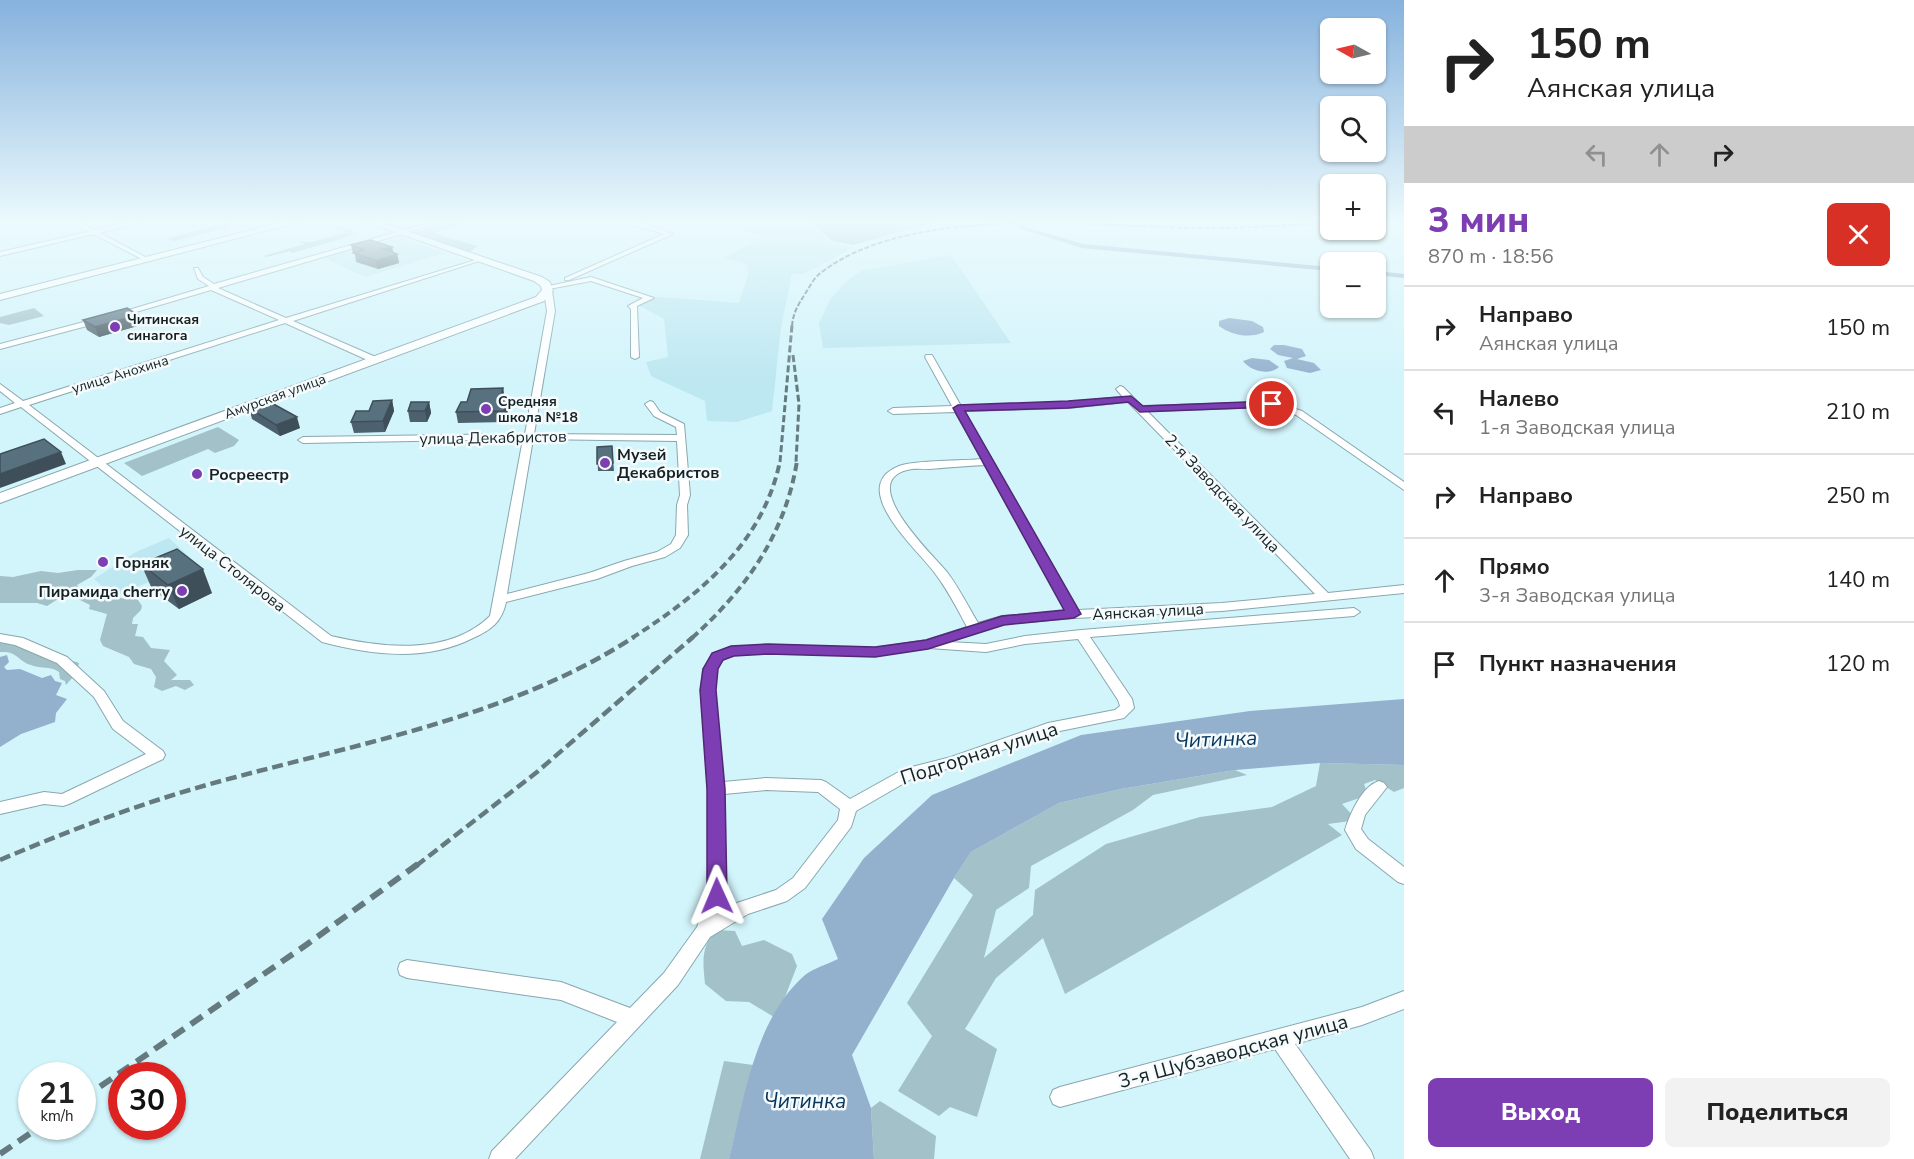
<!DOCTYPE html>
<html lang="ru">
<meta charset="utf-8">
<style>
:root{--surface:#fff;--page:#f2f2f2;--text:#222;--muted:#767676;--line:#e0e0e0;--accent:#7d3eb3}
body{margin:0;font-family:"Nunito Sans",sans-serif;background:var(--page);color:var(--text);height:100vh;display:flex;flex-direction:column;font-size:22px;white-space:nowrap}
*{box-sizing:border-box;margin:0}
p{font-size:20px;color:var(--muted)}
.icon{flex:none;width:33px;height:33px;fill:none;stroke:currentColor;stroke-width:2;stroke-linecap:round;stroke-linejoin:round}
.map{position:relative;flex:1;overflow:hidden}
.side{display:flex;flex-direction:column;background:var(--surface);width:510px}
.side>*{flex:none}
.hud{background:#fff;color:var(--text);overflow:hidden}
.needle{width:39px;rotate:278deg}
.tools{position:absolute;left:1320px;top:18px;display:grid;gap:12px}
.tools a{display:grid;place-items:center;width:66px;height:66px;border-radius:9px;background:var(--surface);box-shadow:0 2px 4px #0004;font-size:30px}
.speed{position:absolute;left:18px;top:1062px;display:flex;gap:12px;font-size:30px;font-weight:700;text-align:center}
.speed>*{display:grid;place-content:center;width:78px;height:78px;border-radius:50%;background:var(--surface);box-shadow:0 2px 4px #0004;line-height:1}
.speed small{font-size:15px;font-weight:400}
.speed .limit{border:9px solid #d22;background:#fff;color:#111}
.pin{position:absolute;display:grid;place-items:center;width:51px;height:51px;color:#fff;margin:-26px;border:3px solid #fff;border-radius:50%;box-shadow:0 2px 6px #0007}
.me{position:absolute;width:66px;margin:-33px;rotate:359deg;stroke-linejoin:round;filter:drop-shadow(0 0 4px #0008)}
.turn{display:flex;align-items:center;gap:21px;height:126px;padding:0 24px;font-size:27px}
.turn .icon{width:78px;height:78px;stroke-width:2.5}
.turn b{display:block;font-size:42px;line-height:51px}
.lanes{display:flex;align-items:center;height:57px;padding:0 24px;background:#0003;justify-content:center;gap:30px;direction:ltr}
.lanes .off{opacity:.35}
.round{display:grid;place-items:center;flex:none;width:63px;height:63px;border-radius:9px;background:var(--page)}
.headline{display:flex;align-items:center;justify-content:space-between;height:102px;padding:0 24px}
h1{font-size:36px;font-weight:800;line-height:45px;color:var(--accent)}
.action{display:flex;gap:12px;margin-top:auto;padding:12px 24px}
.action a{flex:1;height:69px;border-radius:9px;background:var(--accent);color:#fff;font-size:24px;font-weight:800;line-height:69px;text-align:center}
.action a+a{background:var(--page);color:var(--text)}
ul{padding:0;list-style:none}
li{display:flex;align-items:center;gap:18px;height:84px;padding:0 24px;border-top:2px solid var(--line)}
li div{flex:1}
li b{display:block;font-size:22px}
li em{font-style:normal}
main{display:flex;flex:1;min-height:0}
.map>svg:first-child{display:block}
</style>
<main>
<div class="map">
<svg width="1404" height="1159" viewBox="0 0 1404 1159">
<rect width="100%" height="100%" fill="#d2f4fb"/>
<path fill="#bde7f1" d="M806,222L833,244L854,247L804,274H792L781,327L772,411L737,422L707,421L705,401L651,376L646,362L668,357L664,319L638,305L659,297L739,303L748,275L746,264L723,258L764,237L738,228L748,225Z
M400,237L445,253L365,277L325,258Z
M951,255L1011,343L823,348L819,323L830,300L845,282L863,270Z
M169,538L195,562L114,597L94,579L136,552Z"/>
<path fill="#a2c1c8" d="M453,220H475L433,233L477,246L470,252L413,233Z
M807,220H942L853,245L833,241Z
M228,222L232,225L226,228L174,241L166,239Z
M327,224L355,231L350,233L355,235L292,253L290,251L267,257L263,256L305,244L301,242H312L347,232L325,225Z
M34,308L44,316L9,325L0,323V317Z
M218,427L239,440L234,446L215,453L208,449L142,476L124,463Z
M78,570H97L91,577L77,585L79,589L76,595L61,597L47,606L37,603H0V576L13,577L41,571L58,573Z
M93,593L98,596L110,593C117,599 127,600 136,597L142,606L141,610L133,618L132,624H138L135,636L143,637L151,648L170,650L164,661L177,675L171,680H190L194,685L185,690L176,686L162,691L154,687L156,677L151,669L134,664L129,657L103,646L100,640L107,614L89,609L90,605L78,599L83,595Z
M0,641C22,644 39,654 60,659C67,661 72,660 79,663L78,667L68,673L73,677L66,685L65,681L60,679L59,672C52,666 41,669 31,665C16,660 18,651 0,652Z
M1320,763L1404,765V788L1394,792L1375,780L1364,784L1368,795L1342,804L1357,820L1328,824L1342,835L1065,994L1043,938L996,978L965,1029L997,1049L977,1117L950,1107L939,1116L898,1091L932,1036L907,1003L973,895L954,878L971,852L1059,803L1121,789L1235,770L1247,775L1153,795L1133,810L1031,866L1029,888L996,910L984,958L1033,915L1035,890L1106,844L1200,817L1272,807L1316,786Z
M718,930L735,931L742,946L764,940L792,954L797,966L785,997L774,1017L749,1002L726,1001L705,984C703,962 700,945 718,930Z
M724,1061L753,1065L729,1159H700Z
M880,1101L936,1136L934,1159H874L871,1108Z"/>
<path fill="#93b0cd" d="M1229,318L1252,321L1263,327L1264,332C1250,339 1231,335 1219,326V321Z
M1274,345H1284L1302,349L1306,356L1297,359L1314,363L1321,370L1310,373L1287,368L1284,361L1293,358L1278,355L1270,349Z
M1252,358L1269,360L1279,367C1270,376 1250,371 1243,361Z
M7,655L9,662L4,667L7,670L20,669L42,678L51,675L55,681L62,683L56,695L67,699L56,713L55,722L21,734L0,747V657Z
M1404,699V765L1320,763L1235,770L1121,789L1059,803L971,852L954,878L852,1055L871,1108L874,1159H729C745,1097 754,1020 805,975C814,968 828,964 838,959L822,919L864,858L932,795L1081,735L1250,711Z"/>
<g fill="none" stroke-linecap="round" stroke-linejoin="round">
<path fill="#93b0cd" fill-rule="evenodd" d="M1009,220H1016L1025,227L1083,244L1330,267V271L1082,248L1021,229Z
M1376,271L1404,274V278L1376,275Z"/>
<g stroke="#88a7ae" stroke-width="2">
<path id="minor" d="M67,220H75L95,230L137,220H149L100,233L151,260L146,261L93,234L0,256V252L88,232Z
M439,220H449L218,288L286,318L482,258V260L293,321L378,358V362H372L285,323L29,405L331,636C382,648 449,656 490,616L523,439L303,443L298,440L303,437L525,434L547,311L544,291L547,289L544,287L591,277L654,298L637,306L639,357L635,359L631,357V309L628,306L643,298L591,281L549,289L552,291L555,311L534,434L677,435L676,427L654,416L645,404L650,401L653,402L660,412L684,424L690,495L687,505L688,535L680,548L665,557L632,566L597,579L506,602C502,622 491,630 473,638C426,662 372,655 322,642L21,407L0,414V408L15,403L0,391V384L23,401L279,320L211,290L119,317L112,315L209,286L198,279L194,268H198L203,277L214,284ZM533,439L677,441L680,495L677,505L676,535L671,544L657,552L624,561L589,573L507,594Z
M628,220H634L673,234L569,280H565V278L664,234L630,224Z
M99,318L103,320L102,322L0,349V344Z
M926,355H932L961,406L1068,402L1123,397L1116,389L1120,386L1123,387L1142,406L1275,402L1302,411L1404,482V490L1296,415L1271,407L1147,411L1328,593L1404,585V593L1222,611L1074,618L1003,624L949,642L986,644L1025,636L1081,630L1354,608L1360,612L1354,616L1090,637L1132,699L1134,708L1124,718L1050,733L958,766L913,778L856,811L851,827L805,888L787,901L748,914L710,937L678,985L515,1159H489L492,1151L617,1022L561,1000L407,978L400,975L398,969L400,963L407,960L561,982L630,1008L664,973L697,927L708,896V792L701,690L703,669L713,654L731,647L768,645L875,648L927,640L967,627C957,608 947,589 934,572C917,549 846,487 899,466C915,460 963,461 982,459L955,412L893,414L888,411L893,408L952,406L925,357ZM1128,402L1315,594L1222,603L1078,610L964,411L1068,408ZM985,465L1066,611L1002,616L978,623C968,606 959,588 947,572C934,556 856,483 907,470C914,468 922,469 930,469C948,467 967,466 985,465ZM1078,639L1118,700L1120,706L1115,710L1048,723L951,757L904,769L850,799L826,782L821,780L766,778L723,782L715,690L717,669L723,660L733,655L768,653L875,656L929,648L986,652L1025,644ZM766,790L818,792L840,809L838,820L793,878L776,890L737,903L720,913L726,896L724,794Z
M0,634L23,638L67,657L104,691L123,721L163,751L165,755L163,759L69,804L63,806L44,804L0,814V802L44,792L62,794L146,754L113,729L94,697L57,663L15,645L0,642Z
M1379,781L1384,783L1387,787L1365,815L1361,829L1368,839L1404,867V884L1398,882L1356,849L1345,830C1350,814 1362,786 1379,781Z
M1404,991V1009L1362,1025L1295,1044L1371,1151L1374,1159H1350L1275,1049L1060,1107L1053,1104L1050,1097L1053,1090L1060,1087L1362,1007Z"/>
</g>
<g stroke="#88a7ae" stroke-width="2">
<path id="secondary" d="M291,220H307L0,300V294Z
M361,220H374L542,277L550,282L553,291L544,301L0,503V493L536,297L542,290L541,286L534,281Z"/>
</g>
<use href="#minor" fill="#fff" fill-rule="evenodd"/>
<use href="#secondary" fill="#fff" fill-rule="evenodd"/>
<path stroke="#647a7e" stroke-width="2" stroke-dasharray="5 2" stroke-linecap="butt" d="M1376,222L1404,221
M792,326C793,313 798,305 805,294C809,288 813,280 818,275C904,205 1084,225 1189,228C1236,229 1283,225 1330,223"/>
<path stroke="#647a7e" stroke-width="3" stroke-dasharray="7 3" stroke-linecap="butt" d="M793,355L799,404L796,462
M780,462L792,325"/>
<path stroke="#647a7e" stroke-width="4" stroke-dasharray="8 4.5" stroke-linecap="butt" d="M632,638C699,595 763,544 780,461
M692,638C746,589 785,535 797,461"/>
<path stroke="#647a7e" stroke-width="4.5" stroke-dasharray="11 5" stroke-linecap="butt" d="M0,860C77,827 155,798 236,777C371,741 515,714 634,637
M416,866L537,772L693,637"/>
<path stroke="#647a7e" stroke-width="6" stroke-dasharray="14 8" stroke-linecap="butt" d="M82,1099L306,945L418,864
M0,1154L41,1126"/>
</g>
<path fill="#4c616d" d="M351,245L392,247L393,253L397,254L399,263L378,269L356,262L355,254H353Z
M83,320L141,325L99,337L87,330Z
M503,388L504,401H506L508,411L505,422L458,423L456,412L467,402Z
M392,400L394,411L385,432L354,433L351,422L369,411Z
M429,402L431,413L427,422H410L408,411Z
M249,408L300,428L280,436L252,419Z
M612,446L614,471H598L597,447Z
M141,564L212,593L179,609L152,589Z"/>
<path fill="#3e4f59" d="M392,247L394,255L383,249Z
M397,254L399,263L378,269L376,261Z
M138,315L141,325L99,337L95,327Z
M503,388L505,399L502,411L500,401Z
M392,400L394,411L385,432L383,421Z
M506,401L508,411L505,422L504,411Z
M429,402L431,413L427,422L425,411Z
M297,417L300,428L280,436L276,425Z
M61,452L66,464L0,488V474Z
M203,569L212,593L179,609L168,585Z"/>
<path fill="#58717f" stroke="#3e4f59" stroke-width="1.5" d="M371,240L392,247L383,249L397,254L376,261L354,253L364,250L351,245Z
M127,308L138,315L95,327L83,320Z
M503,388L500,401H506L504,411L456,412L461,402H467L471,389Z
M392,400L383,421L351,422L356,411H369L373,401Z
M268,401L297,417L276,425L249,408Z
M411,402H429L425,411H408Z
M44,439L61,452L0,474V454Z
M612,446L613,463L597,464V447Z
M177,549L203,569L168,585L141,564Z"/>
<linearGradient id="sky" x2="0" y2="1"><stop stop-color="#86b2dd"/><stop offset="0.58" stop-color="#ebfafd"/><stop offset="1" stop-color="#ebfafd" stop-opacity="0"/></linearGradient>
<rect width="1404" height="382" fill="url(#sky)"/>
<path fill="#7d3eb3" stroke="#512874" stroke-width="1.5" d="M1131,396L1143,406L1272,401L1277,404L1272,407L1140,412L1128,402L1068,408L965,411L1081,614L1074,618L1004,625L928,649L875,657L768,654L734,656L723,660L718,669L716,690L725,789L727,896L724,902L717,904L710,902L707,896V789L700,690L703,669L712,653L731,646L768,644L875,647L926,640L1002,616L1064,610L953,408L958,405L1068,401Z"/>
<g fill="#7d3eb3" stroke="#f5fbfd" stroke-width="2">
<circle cx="115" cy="327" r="6"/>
<circle cx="486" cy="409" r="6"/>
<circle cx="605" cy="463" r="6"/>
<circle cx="197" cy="474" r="6"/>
<circle cx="103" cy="562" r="6"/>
<circle cx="182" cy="591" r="6"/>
</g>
<g text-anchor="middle" stroke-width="5" stroke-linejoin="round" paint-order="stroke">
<g font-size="14" font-weight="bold" fill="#152224" stroke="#f5fbfd" text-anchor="start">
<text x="127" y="324">Читинская<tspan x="127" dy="16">синагога</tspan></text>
<text x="498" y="406">Средняя<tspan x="498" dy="16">школа №18</tspan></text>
</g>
<g font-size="14" fill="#152224" stroke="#f5fbfd">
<text transform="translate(120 374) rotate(-17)" y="5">улица Анохина</text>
<text transform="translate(275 396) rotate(-20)" y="5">Амурская улица</text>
</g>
<g font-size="16" fill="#152224" stroke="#f5fbfd">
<text transform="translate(493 437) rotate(-1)" y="6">улица Декабристов</text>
<text transform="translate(1223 493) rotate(46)" y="6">2-я Заводская улица</text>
<text transform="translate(233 568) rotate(38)" y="6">улица Столярова</text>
<text transform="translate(1148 611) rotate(-3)" y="6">Аянская улица</text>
</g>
<g font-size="16" font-weight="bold" fill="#152224" stroke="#f5fbfd" text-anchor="start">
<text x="617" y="460">Музей<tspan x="617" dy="18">Декабристов</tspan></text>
<text x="209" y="480">Росреестр</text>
<text x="115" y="568">Горняк</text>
<text x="170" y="597" text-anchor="end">Пирамида cherry</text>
</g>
<g font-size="20" fill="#152224" stroke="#f5fbfd">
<text transform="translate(979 753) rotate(-18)" y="7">Подгорная улица</text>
<text transform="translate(1233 1051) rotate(-15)" y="7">3-я Шубзаводская улица</text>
</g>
<g font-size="21" font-style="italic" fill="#08365c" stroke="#f5fbfd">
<text transform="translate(1216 739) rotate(-2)" y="7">Читинка</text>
<text x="805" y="1108">Читинка</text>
</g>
</g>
</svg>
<div class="tools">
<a><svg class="needle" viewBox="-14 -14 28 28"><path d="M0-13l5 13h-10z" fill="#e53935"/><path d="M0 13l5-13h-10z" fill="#767676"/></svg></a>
<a><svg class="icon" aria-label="search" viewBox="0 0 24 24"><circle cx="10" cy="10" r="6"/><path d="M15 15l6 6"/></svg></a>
<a>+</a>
<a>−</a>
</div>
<div class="speed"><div>21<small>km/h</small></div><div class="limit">30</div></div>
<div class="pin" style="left:1272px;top:404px;background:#d93025"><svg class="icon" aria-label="arrive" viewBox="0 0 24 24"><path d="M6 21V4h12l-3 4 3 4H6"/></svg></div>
<svg class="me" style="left:717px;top:896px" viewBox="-20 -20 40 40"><path d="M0-17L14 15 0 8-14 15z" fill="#7d3eb3" stroke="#fff" stroke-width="4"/></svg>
</div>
<section class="side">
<div class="hud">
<div class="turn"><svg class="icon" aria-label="right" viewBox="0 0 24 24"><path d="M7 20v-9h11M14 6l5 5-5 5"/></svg><div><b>150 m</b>Аянская улица</div></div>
<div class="lanes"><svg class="icon off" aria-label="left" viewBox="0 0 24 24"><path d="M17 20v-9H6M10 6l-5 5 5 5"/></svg><svg class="icon off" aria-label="ahead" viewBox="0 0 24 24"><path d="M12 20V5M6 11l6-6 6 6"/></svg><svg class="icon" aria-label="right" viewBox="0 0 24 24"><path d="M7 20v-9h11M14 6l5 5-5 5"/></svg></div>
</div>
<div class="headline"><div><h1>3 мин</h1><p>870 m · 18:56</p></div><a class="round" style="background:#d93025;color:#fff"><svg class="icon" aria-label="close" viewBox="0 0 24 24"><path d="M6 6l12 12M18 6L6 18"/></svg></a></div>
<ul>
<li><svg class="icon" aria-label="right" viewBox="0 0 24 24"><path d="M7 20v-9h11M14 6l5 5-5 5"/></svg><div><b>Направо</b><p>Аянская улица</p></div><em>150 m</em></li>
<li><svg class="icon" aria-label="left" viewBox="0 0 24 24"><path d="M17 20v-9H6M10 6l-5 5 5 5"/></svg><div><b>Налево</b><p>1-я Заводская улица</p></div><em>210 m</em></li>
<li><svg class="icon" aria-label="right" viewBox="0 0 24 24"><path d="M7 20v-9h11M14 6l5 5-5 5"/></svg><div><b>Направо</b></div><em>250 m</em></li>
<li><svg class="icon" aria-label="ahead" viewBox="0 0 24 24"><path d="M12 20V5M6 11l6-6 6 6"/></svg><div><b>Прямо</b><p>3-я Заводская улица</p></div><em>140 m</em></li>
<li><svg class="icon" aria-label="arrive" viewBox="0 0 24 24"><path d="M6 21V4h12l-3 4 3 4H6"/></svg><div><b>Пункт назначения</b></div><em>120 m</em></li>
</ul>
<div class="action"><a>Выход</a><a>Поделиться</a></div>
</section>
</main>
